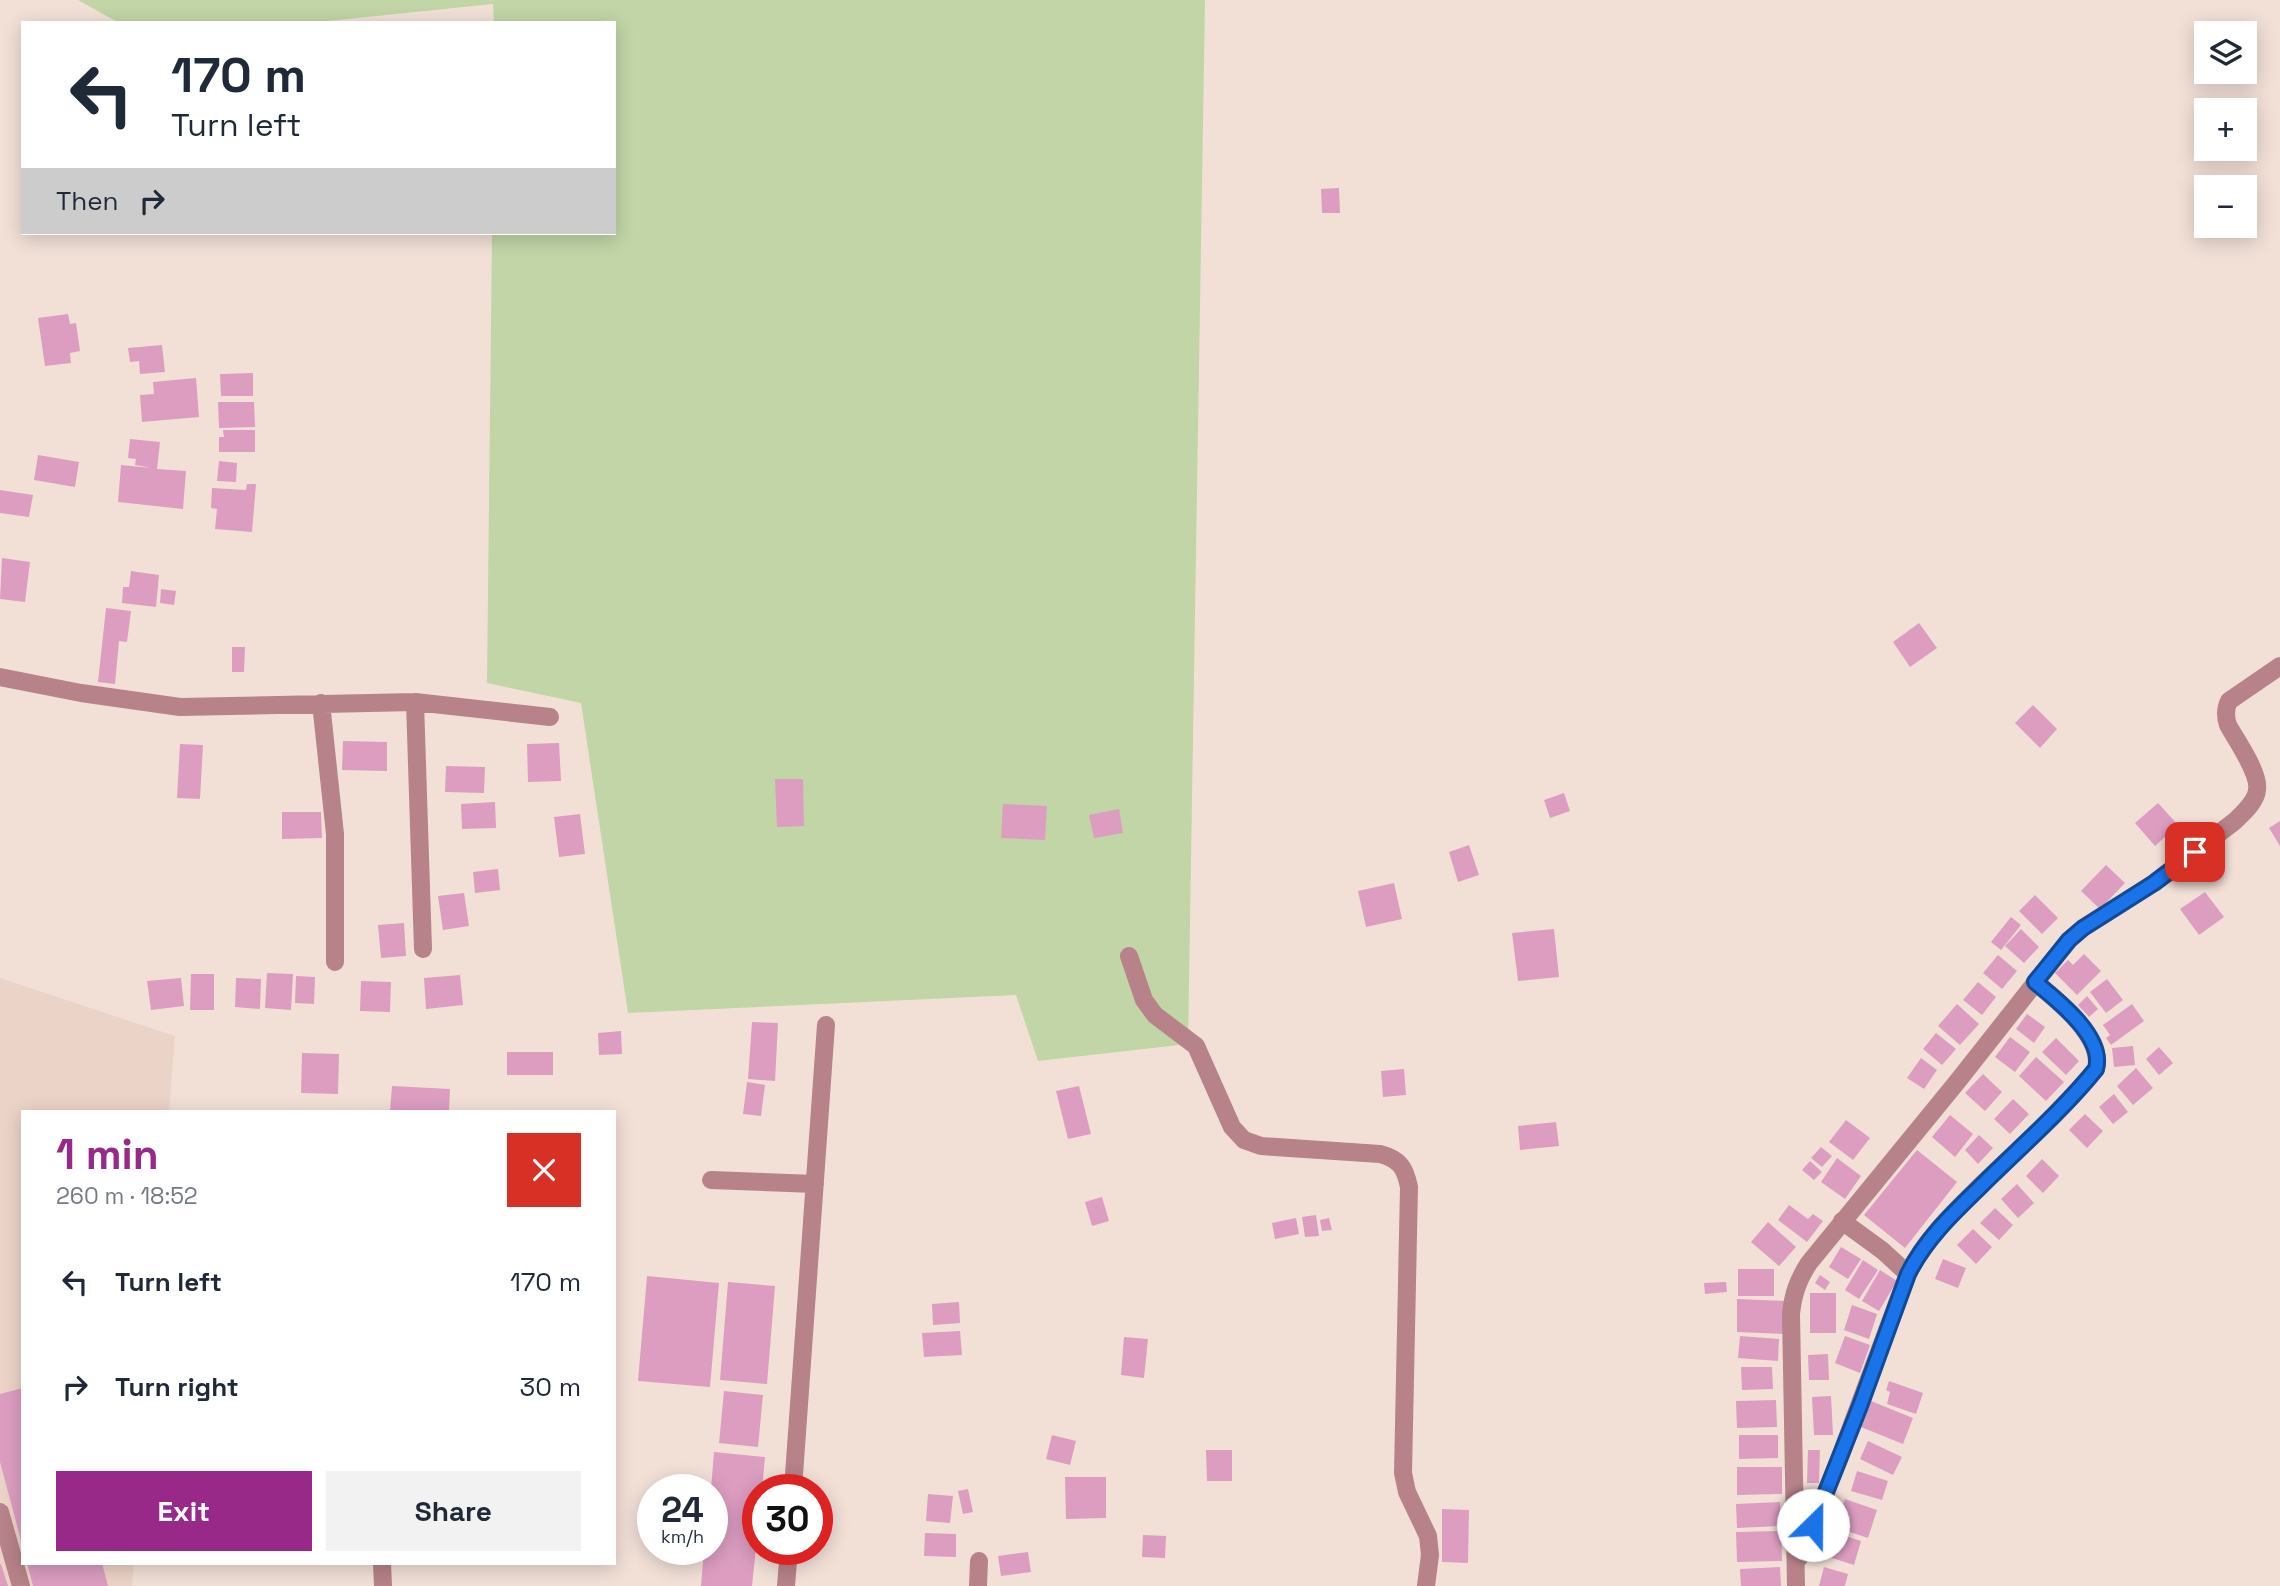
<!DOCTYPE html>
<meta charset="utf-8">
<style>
:root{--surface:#fff;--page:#f2f2f3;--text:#1f2937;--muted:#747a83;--accent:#982989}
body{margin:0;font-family:"Space Grotesk",sans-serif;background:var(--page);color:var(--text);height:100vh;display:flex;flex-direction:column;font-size:26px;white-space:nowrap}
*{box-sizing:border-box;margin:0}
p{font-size:23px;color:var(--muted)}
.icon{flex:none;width:38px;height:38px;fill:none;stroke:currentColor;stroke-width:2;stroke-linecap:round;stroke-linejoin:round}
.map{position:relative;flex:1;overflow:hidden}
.panel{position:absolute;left:21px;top:1110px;width:595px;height:455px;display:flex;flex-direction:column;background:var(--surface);border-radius:0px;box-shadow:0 4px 18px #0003}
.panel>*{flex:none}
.hud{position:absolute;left:21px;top:21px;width:595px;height:214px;border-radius:0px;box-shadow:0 4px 18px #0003;background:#fff;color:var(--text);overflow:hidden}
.buttons{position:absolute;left:2194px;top:21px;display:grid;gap:14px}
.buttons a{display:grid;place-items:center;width:63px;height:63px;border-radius:0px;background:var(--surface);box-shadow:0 4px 18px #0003;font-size:35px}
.speed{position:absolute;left:637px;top:1474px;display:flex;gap:14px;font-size:35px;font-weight:700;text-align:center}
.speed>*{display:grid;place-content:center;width:91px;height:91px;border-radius:50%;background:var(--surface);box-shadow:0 4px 18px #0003;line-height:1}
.speed small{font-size:18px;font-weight:400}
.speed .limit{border:10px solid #d22;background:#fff;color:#111}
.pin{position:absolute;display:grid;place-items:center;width:60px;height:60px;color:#fff;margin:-30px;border-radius:14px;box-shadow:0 4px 10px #0006}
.me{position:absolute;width:77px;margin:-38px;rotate:23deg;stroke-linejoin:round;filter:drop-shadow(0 0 5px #0008)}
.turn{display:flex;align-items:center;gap:24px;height:147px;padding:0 35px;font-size:32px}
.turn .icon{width:91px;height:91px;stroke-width:2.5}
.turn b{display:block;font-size:49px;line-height:60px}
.then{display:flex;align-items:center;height:66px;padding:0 35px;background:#0003;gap:14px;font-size:26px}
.round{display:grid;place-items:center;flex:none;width:74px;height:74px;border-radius:0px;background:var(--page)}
.summary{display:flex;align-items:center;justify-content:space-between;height:119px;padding:0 35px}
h1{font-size:42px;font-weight:700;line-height:52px;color:var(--accent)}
.primary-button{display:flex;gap:14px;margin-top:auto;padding:14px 35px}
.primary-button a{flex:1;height:80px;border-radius:0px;background:var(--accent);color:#fff;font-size:28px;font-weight:700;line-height:80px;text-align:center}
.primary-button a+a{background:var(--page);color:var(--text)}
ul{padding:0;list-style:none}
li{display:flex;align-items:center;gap:21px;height:105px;padding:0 35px}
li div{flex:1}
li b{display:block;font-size:26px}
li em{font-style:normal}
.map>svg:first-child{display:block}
</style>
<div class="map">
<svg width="2280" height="1586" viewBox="0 0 2280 1586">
<rect width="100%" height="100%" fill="#f2e0d7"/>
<path fill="#ecd3c7" d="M0,978L175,1036L169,1111H23V1563H134L132,1586H0Z"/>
<path fill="#c1d5a6" d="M78,0H1205L1188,1044L1038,1061L1016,995L628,1013L581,703L487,683L492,233H614V23H494L493,4L308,23H119Z"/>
<path fill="#dc9dc1" d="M1339,188L1340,213H1322L1321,189Z
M68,314L70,324L76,323L80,351L70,353L71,363L45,366L38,318Z
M162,345L165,372L140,374L139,361L130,362L128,348Z
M253,373V396H221L220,374Z
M196,378L199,417L142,422L140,395L154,394L153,382Z
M218,402H254L255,427L219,428Z
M223,430H255V452H219V437H224Z
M130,439L160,442L157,469L186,471L183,509L118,502L121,465L151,468L135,465L136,459L128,458Z
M38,455L79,462L75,487L34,480Z
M219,461L237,463L236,482L217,481Z
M247,484H256L252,532L215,529L217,509L211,508L212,488L246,490Z
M0,490L33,495L29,517L0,513Z
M2,558L30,562L25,602L0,599Z
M131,571L159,575L156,607L122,603L123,587H129Z
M161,589L176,591L174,605L160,603Z
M106,608L131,611L127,642L119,641L115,684L98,682Z
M1919,623L1937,648L1910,667L1893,642Z
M232,647H245L244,672H232Z
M2033,705L2057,729L2040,748L2015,723Z
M343,741L387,742V771L342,770Z
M559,743L561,781L528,782L527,744Z
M180,744L203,745L200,799L177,798Z
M446,766L485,767L484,793L445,792Z
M775,779H803L804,826L777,827Z
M1564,793L1570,811L1550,818L1544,800Z
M495,802L496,828L462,829L461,804Z
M2158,803L2178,825L2155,846L2135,823Z
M1003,804L1047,806L1045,840L1001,838Z
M1119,809L1123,833L1094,838L1089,815Z
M282,812H321L322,838L282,839Z
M580,814L585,854L559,857L554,817Z
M2280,821V846L2269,828Z
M1469,845L1479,875L1458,882L1449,852Z
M2106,865L2125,883L2100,909L2081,891Z
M498,869L500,890L475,893L473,872Z
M1394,883L1402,919L1366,927L1358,891Z
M2205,892L2224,917L2199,935L2180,909Z
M464,893L469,926L443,930L438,896Z
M2035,895L2058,918L2042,934L2019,911Z
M2011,917L2021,925L2001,950L1991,942Z
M404,923L406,956L381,958L378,925Z
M1554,929L1559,977L1518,981L1512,933Z
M2021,929L2039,947L2024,963L2005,946Z
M2084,954L2101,971L2077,995L2055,973L2068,960L2073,965Z
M1998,955L2017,971L2002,989L1983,973Z
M267,973L293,974L291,1010L265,1008Z
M191,974H214V1010H190Z
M460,975L463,1005L426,1009L424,978Z
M296,976L315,977L314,1004L295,1003Z
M181,978L184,1006L151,1010L147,981Z
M236,978L261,979L260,1009L235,1007Z
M2107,979L2123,1000L2106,1013L2090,992Z
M361,981L391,982L390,1012L360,1011Z
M1978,982L1996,997L1982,1015L1963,1000Z
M2087,996L2098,1009L2089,1017L2078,1005Z
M1957,1004L1979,1024L1960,1045L1938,1026Z
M2132,1004L2144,1021L2111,1045L2106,1038L2110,1035L2103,1025Z
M2027,1014L2045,1027L2034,1043L2016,1029Z
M752,1022L778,1023L775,1081L748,1079Z
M621,1031L622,1054L599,1055L598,1033Z
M1936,1033L1956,1049L1942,1065L1923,1049Z
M2010,1037L2030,1052L2015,1072L1995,1057Z
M2056,1038L2079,1061L2066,1075L2042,1052Z
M2133,1046L2135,1065L2114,1067L2112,1048Z
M2159,1047L2173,1063L2159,1075L2146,1059Z
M507,1052H553V1075H507Z
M302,1053L339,1054L338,1094L301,1093Z
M2036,1057L2064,1082L2046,1101L2019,1076Z
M1921,1058L1937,1070L1924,1089L1907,1078Z
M2136,1068L2153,1088L2133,1105L2117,1086Z
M1404,1069L1406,1095L1383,1097L1381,1071Z
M1983,1074L2002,1092L1985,1111L1965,1093Z
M747,1082L765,1085L761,1116L743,1114Z
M392,1086L450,1089L449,1111H390Z
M1079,1086L1091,1134L1068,1139L1056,1091Z
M2114,1094L2128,1112L2113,1124L2099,1107Z
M2013,1099L2029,1114L2010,1134L1994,1119Z
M2085,1114L2103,1131L2087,1148L2069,1130Z
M1950,1115L1973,1134L1955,1157L1932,1137Z
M1846,1120L1870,1138L1853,1160L1829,1142Z
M1556,1122L1559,1146L1520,1150L1518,1126Z
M1979,1135L1993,1148L1978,1164L1965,1150Z
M1821,1147L1832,1156L1822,1167L1811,1158Z
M1917,1150L1957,1182L1905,1248L1864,1215Z
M1837,1158L1861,1176L1845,1199L1821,1182Z
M2042,1159L2059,1176L2043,1193L2026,1176Z
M1810,1161L1822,1172L1814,1180L1802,1170Z
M2017,1184L2034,1203L2018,1218L2001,1199Z
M1102,1197L1109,1221L1092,1226L1085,1202Z
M1789,1205L1808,1219L1813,1214L1823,1221L1807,1242L1778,1220Z
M1995,1208L2013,1225L1999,1240L1980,1223Z
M1316,1215L1319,1236L1305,1237L1302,1217Z
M1296,1218L1299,1234L1275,1239L1272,1223Z
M1329,1218L1332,1230L1322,1231L1320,1220Z
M1768,1222L1796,1247L1779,1266L1751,1242Z
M1973,1229L1992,1247L1976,1264L1957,1245Z
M1841,1247L1861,1259L1848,1279L1829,1267Z
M1943,1259L1966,1268L1958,1288L1935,1279Z
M1863,1260L1878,1270L1859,1299L1845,1290Z
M1738,1269H1774V1296H1738Z
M1880,1270L1897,1281L1879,1311L1862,1301Z
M1820,1275L1830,1282L1825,1290L1815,1283Z
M647,1276L719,1283L710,1387L638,1381Z
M728,1282L775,1286L767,1384L720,1380Z
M1726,1282L1727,1292L1705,1294L1704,1283Z
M1810,1293H1836V1333H1810Z
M1737,1299L1785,1301L1784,1334L1737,1332Z
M959,1302L960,1323L933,1325L932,1304Z
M1852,1305L1877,1314L1869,1339L1844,1330Z
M960,1331L962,1355L924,1357L922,1333Z
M1740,1336L1779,1339L1778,1361L1738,1358Z
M1845,1336L1870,1345L1860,1373L1835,1363Z
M1124,1337L1148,1339L1144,1378L1121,1375Z
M1828,1354L1829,1380H1809L1808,1355Z
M1741,1367H1772L1773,1389L1742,1390Z
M1889,1381L1923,1393L1916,1414L1887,1404L1890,1392L1886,1390Z
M23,1388V1544H22L0,1462V1394Z
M724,1391L763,1395L758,1447L719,1443Z
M1831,1396L1833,1435H1814L1812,1397Z
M1776,1400L1777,1427L1737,1428L1736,1401Z
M1871,1401L1913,1418L1903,1444L1861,1427Z
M1052,1435L1076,1441L1070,1465L1046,1459Z
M1739,1435H1778V1458L1739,1459Z
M1868,1441L1902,1457L1893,1475L1860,1459Z
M1206,1450H1232V1481H1207Z
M1808,1450H1820L1819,1483H1807Z
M714,1452L765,1457L762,1489H758V1529L752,1586H701L704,1549H712L711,1489Z
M1737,1467H1782V1494L1737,1495Z
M1857,1471L1888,1481L1882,1500L1851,1491Z
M1065,1477H1106V1518L1066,1519Z
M968,1489L973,1512L963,1514L958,1491Z
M928,1494L953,1496L950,1523L926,1521Z
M1845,1499L1877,1510L1868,1538L1835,1527Z
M1780,1502L1781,1526L1737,1528L1736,1504Z
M1442,1509L1469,1510L1468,1563L1442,1562Z
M1781,1531L1782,1561L1737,1562L1736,1532Z
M925,1533L956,1534V1557L924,1556Z
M1840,1534L1861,1541L1854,1565L1832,1558Z
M1143,1535L1166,1536L1165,1558L1142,1557Z
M1028,1552L1031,1572L1001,1576L998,1556Z
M27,1563H102L108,1586H33Z
M0,1564H1L8,1586H0Z
M1780,1567L1781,1586H1741L1740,1569Z
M1824,1567L1848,1574L1845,1586H1819Z"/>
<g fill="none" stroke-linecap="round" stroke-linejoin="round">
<path stroke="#b7828a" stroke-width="18" d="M0,677L81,693L180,707L415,702L550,717
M415,702L423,949
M321,703L335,834V962
M1129,956L1144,1000L1155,1015L1196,1046L1232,1127L1244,1140L1261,1146L1380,1154C1399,1159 1405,1167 1409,1187L1403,1473L1407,1492L1428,1536L1430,1555L1426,1586
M711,1180L815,1184
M1842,1221L1883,1251L1908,1274
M793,1489L826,1025
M0,1512L21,1586
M1799,1558L1840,1457L1908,1274C1924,1241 1949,1217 1975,1191C2014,1153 2062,1111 2096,1069C2104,1037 2057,1000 2035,982
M382,1563L383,1586
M786,1586L789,1549
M978,1586L979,1561
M1796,1586L1791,1314C1793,1294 1798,1280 1809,1263L1957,1082L2069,940L2083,928L2154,883L2235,821C2243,813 2256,802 2257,790C2260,773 2236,740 2228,725C2225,716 2225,709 2229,701L2280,666"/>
</g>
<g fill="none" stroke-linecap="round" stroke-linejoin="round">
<g stroke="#114b97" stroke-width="18">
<path id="route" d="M1813,1525L1860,1406L1908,1274C1925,1240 1952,1214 1979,1188C2017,1150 2063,1110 2096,1069C2105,1037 2057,1000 2035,982L2069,940L2083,928L2154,883L2195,852"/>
</g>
<use href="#route" stroke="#1a73e8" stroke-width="12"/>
</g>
</svg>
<div class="buttons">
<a><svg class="icon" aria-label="layers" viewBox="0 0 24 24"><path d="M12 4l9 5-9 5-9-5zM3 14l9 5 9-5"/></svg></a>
<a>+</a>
<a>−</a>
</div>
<div class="speed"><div>24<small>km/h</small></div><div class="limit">30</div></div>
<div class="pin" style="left:2195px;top:852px;background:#d93025"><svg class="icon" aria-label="arrive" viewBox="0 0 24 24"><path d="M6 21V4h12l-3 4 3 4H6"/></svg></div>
<svg class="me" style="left:1813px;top:1525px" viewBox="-20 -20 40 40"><circle r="19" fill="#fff"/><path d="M0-13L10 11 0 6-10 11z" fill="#1a73e8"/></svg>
<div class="hud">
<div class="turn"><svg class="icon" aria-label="left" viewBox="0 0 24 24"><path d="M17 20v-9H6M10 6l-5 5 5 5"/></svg><div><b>170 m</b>Turn left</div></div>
<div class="then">Then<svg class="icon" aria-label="right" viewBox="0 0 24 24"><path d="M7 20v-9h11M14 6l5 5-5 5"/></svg></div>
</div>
<section class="panel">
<div class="summary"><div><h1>1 min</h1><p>260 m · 18:52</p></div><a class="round" style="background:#d93025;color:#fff"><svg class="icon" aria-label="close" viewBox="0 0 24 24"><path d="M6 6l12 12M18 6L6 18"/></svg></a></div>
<ul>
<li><svg class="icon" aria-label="left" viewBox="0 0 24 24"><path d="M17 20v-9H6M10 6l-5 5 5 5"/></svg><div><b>Turn left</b></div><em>170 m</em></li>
<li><svg class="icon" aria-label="right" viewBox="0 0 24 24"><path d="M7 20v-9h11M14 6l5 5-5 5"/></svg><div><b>Turn right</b></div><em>30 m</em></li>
</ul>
<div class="primary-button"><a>Exit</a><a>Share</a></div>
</section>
</div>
